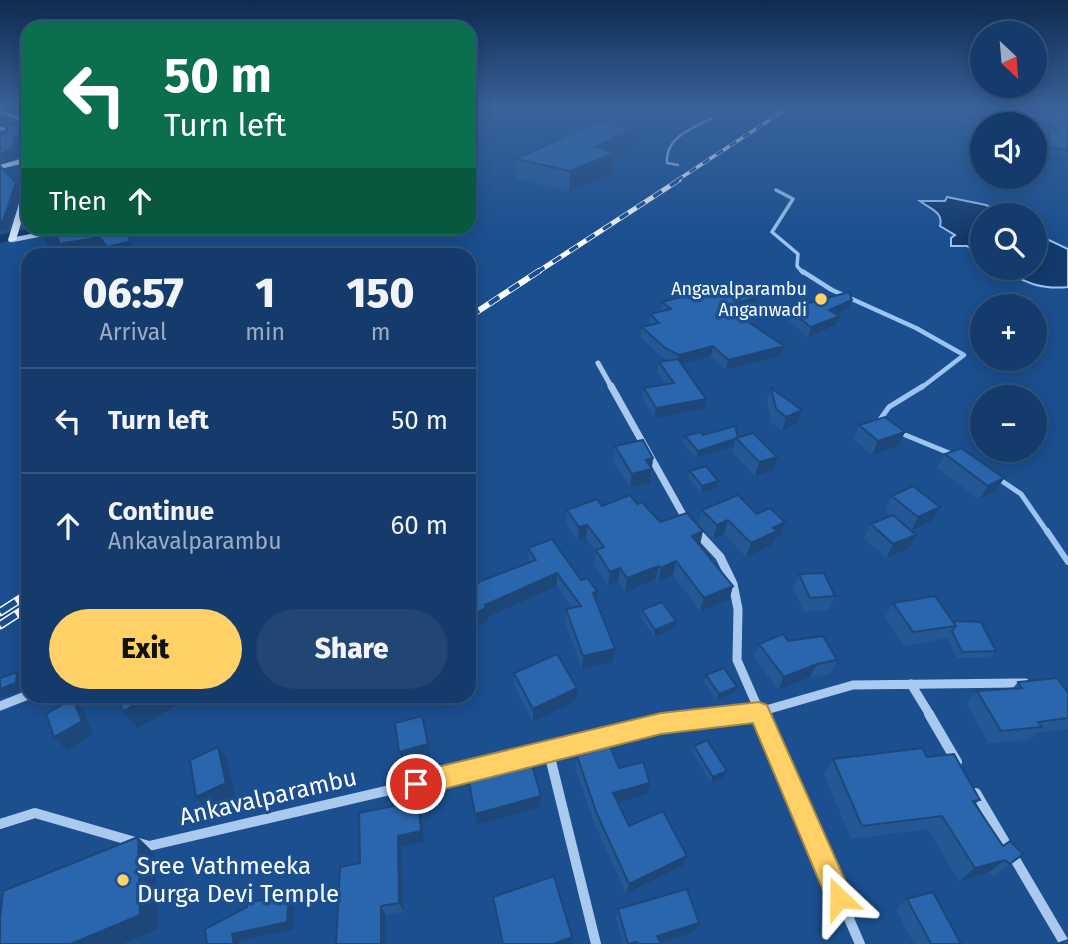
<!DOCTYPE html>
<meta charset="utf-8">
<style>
:root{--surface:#143b6b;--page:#214673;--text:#f1f3f6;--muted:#9dadc1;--line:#33557e;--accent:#ffd166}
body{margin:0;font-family:"Fira Sans",sans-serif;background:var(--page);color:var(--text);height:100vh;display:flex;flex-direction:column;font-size:26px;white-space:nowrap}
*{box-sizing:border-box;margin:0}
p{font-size:23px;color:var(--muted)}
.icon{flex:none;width:38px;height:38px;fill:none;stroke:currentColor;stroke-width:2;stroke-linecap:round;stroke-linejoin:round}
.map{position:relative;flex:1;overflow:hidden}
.details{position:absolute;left:21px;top:248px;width:455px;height:455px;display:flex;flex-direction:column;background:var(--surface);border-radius:21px;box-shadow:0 4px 18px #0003,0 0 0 2px var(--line)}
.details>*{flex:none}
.top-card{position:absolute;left:21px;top:21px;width:455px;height:214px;border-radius:21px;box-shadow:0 4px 18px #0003,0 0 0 2px var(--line);background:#0b6e4f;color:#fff;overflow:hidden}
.needle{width:46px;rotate:154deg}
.fabs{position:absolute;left:970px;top:21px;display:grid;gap:14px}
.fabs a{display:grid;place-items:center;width:77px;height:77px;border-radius:50%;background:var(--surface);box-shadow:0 4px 18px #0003,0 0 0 2px var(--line);font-size:35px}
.pin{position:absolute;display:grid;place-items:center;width:60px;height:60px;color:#fff;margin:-30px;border:4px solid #fff;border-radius:50%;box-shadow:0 2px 7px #0007}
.me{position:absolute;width:77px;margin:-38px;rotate:337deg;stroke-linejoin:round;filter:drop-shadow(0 0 5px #0008)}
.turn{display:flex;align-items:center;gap:24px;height:147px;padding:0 28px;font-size:32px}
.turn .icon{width:91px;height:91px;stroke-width:2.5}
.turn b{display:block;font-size:49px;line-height:60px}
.then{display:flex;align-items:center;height:66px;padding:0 28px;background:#0003;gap:14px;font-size:26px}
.eta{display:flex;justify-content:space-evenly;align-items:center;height:119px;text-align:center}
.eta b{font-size:42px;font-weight:800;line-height:49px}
.button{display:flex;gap:14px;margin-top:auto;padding:14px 28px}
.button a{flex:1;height:80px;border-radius:42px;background:var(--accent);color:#111;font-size:28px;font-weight:800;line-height:80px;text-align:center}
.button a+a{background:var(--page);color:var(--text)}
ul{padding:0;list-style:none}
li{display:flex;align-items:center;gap:21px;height:105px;padding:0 28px;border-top:2px solid var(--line)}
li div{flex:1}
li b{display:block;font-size:26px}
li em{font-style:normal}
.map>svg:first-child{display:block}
</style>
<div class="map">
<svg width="1068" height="944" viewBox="0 0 1068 944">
<rect width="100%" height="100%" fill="#1b4f8f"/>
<path fill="#123a6d" stroke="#9cc4f0" stroke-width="2" d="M947,197L986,205L1006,215H982V257L967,246H951V238L955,235L940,226C944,212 930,209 920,201H945Z
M1034,233L1068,249V287C1038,290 1024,281 998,268H1034Z"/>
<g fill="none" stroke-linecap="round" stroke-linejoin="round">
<path stroke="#9cc4f0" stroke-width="2.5" d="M678,165L667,163C665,138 691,128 711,119"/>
<path stroke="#9cc4f0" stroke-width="3.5" d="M776,190L793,199L772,232L798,254L797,266L803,273"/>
<path stroke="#9cc4f0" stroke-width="4.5" d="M802,271L832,290L916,328L964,355L921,388"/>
<path stroke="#9cc4f0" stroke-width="5" d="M881,422L879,421L889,407L923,386
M898,432L954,455
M996,477L1021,494L1048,533"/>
<path stroke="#9cc4f0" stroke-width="6" d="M1047,531L1068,562"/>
<path fill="#123a6d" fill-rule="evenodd" d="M32,228H47L32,237L0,243V235Z"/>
<path stroke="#a9c9ee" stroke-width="3.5" d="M0,112L28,121
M0,129L14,127"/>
<path stroke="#a9c9ee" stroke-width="4.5" d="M12,240L42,234L49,228"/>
<path stroke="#a9c9ee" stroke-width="5" d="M598,363L612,388"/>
<path stroke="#a9c9ee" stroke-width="7" d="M611,386L686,520
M696,531L698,533"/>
<path stroke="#a9c9ee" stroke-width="9" d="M696,531L720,557L733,584L738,609L737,660L761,715
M911,684L930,715
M0,706L28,695
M728,715L759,712L853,685L1025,683"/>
<path stroke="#a9c9ee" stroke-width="10" d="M760,714L860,944
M929,714L957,762
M976,793L1065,944
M0,824L35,813L149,846L549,753
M596,944L549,753L661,723L744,714"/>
<path fill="#d6e6fa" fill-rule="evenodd" d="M28,138V173L21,164L0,169V165L20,159V148Z
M28,185V200L16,240L9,242L8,240L24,187Z"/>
<g stroke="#fff" stroke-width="3.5">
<path id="rail-far3" d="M676,181L788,108"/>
</g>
<g stroke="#fff" stroke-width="5">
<path id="rail-far2" d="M536,273L679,180"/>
</g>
<g stroke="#fff" stroke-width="6">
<path id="rail-far1" d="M469,317L539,271"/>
</g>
<g stroke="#fff" stroke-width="9">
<path id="rail" d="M0,612L28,594
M0,625L28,607"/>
</g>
<use href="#rail-far3" stroke="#1b4f8f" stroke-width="2.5" stroke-dasharray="8" stroke-linecap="butt"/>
<use href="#rail-far2" stroke="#1b4f8f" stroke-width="3.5" stroke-dasharray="10" stroke-linecap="butt"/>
<use href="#rail-far1" stroke="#1b4f8f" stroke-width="4.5" stroke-dasharray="12" stroke-linecap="butt"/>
<use href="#rail" stroke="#1b4f8f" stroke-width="6" stroke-dasharray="19" stroke-linecap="butt"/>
</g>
<path fill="#245895" d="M996,108H1068V157L1047,154L1045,137L1047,133L1034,126V124H1030Z
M633,147L615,156L614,173L569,192L517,179L516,159Z
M57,228H167L129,238L135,250L111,256L104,246L63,254L60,246L49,248Z
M756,298L754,308L735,313L781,356L726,370L711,356L682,364L703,409L654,418L642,398L644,388L666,385L657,372L659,362L668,361L663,358L640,337L642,327L649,325L650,314L661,312L662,302Z
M787,309H848L837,314L840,316L836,325L808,337L785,318Z
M771,388L797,424L782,430L772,423L767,402Z
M859,425L905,432L898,446L872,455L854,439Z
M703,435L738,437L773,470L755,476L732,452L734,446L696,458L683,443L685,436Z
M615,446L653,458L650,483L630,488L613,460Z
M945,454L1004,478L995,492L979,499L937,468Z
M690,471L718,481L717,488L701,493L688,478Z
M892,496L932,521L911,531L916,535L908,549L886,558L864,538L871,524L892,516L885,510Z
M637,504L660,522L700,545L733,586L729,600L700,611L673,575L658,581L656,579L625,592L618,581L608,585L594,564L596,552L586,538L578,541L566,524L567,510Z
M702,510L780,536L774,539L772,545L746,557L724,534L713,539L698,524Z
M528,548L596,601L613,662L582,669L565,622L566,609L572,608L557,586L488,617V620L469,631L529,563Z
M799,574L835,596L829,610L804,612L793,588Z
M893,603L953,621L996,651L990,658H957L947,638L904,646L885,617Z
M642,610L675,628L654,637L641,617Z
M759,644L837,660L830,674L810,677L778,690L754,657Z
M514,673L576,701L533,722L514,686Z
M706,675L734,693L716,700L704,682Z
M1018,682L1068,693V729L1036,733L1029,740L989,743L966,704L977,691L1013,688Z
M694,746L724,777L711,783L692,752Z
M577,756L619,768L647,794L618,803L629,826L687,856L682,866L626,894L595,825L575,768Z
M927,757L980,800L975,804L1010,864L993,877L989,872L959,881L928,829L851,839L824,774L833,759Z
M422,812L424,842L401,847L404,912L386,916V944H336L360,863Z
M493,897L571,944H502Z
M907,899L961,944H914L896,909Z
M618,909L694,932L660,942L661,944H623L616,918Z"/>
<path fill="#1d4779" d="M469,108H493L469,112Z
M4,116L7,123L0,125V117Z
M24,128L28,135L18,146L17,157L0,164V154Z
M635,128L633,147L615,156L614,173L569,192L570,171L595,147Z
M16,182L20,191L8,230L0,231V221Z
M131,228H167L126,239L123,230Z
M58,236L100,237L104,246L63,254L60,246L49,248L45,239Z
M131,241L135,250L111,256L107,247Z
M756,298L754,308L723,316L725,306Z
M852,300L848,309L826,319L829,310Z
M840,316L836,325L808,337L811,327Z
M713,346L711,356L677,366L679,355Z
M784,346L781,356L726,370L728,360Z
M706,399L703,409L654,418L656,408Z
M802,410L797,424L782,430L786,417Z
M905,432L898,446L872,455L878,441Z
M735,439L734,446L696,458L698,451Z
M777,457L773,470L755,476L759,462Z
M653,458L650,483L630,488L632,474L646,460Z
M1004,478L995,492L979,499L988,486Z
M718,481L717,488L701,493L702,486Z
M940,507L932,521L911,531L918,517Z
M728,520L724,534L713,539L717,525Z
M785,522L780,536L774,539L772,545L746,557L751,543L773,528Z
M587,525L586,538L578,541L579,527Z
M703,531L700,545L689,550L692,536Z
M916,535L908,549L886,558L893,544Z
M676,561L673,575L658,581L661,568Z
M659,566L656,579L625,592L627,578Z
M620,568L618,581L608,585L610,572Z
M557,573V586L488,617V620L469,631V617L485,605Z
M733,586L729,600L700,611L704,598Z
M597,591L596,604L593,593Z
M676,621L675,628L654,637L655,630Z
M615,649L613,662L582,669L583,656Z
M817,664L810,677L778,690L784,677Z
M17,672L23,679L22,690L0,698V689Z
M737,687L734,693L716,700L719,694Z
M577,688L576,701L533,722V709Z
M149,696H171L176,706L137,728L123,711Z
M73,699L84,712L93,734L67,750L54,737Z
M422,716L430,756L403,764L399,752Z
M218,747L227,760L235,795L205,808L196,797Z
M727,771L724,777L711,783L713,777Z
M650,783L647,794L611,805L613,793Z
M541,796L540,807L477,825L475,814Z
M418,801L422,812L424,842L401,847L404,912L399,903L398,836Z
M138,837L155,854L158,929L122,944H71Z
M687,856L682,866L626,894L629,884Z
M1005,860L989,872L959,881L975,868Z
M289,894L295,901L293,929L239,941L240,944H234L232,934Z
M381,906L386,916V944H381Z
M699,923L694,932L654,944L657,936Z
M572,937L571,944H553Z"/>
<path fill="#2a66ad" stroke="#1d4779" stroke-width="2" d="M1011,108H1068V150L1050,147L1048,130L1060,131Z
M599,121L635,128L595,147L615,153L570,171L516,159Z
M28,124V149H27V130L24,128L14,139L13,149L0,154V133L3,135L8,130L3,125Z
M0,166L16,182L3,221H0Z
M57,228H131L123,230L131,241L107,247L100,237L59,244L58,236L45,239L46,229Z
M735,283L756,298L725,306L784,346L728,360L713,346L679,355L665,348L642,327L659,323L650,314L671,309L662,302Z
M849,292L852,300L829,310L840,316L811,327L787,309Z
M678,359L706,399L656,408L644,388L674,383L659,362Z
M771,388L802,410L786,417L776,409Z
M885,417L905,432L878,441L859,425Z
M735,426L738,437L736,438L735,439L698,451L685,436L700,432L703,435Z
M753,433L777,457L759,462L736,438Z
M643,440L653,458L646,460L652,469L632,474L615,446Z
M961,448L1004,478L988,486L945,454Z
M706,466L718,481L702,486L690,471Z
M913,486L940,507L918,517L892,496Z
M630,495L637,504L642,502L660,522L687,513L703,531L692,536L733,586L704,598L676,561L661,568L659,566L627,578L620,568L610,572L596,550L604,547L587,525L579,527L567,510L597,499L602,506Z
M738,495L757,514L770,508L785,522L773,528L777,531L751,543L728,520L717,525L702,510Z
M893,515L916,535L893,544L871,524Z
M552,539L581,580L587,578L597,591L593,593L615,649L583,656L566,609L581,606L557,573L485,605L487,607L469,617V588L481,581L536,560L528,548Z
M824,573L835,596L810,598L799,574Z
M935,596L956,626L913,632L893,603Z
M662,602L676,621L655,630L642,610Z
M953,621L981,622L996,651L962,652L952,631L956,626Z
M783,634L788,641L823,636L837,660L817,664L784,677L759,644Z
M557,654L577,688L533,709L514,673Z
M724,668L737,687L719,694L706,675Z
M17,672L16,683L0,689V678Z
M1057,678L1068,693V718L1038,722L1042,727L1001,731L977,691L1022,688L1018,682Z
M117,696H149L123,711Z
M73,699L82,721L54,737L46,714Z
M422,716L428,744L399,752L395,723Z
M707,740L727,771L713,777L694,746Z
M610,746L619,768L643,762L650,783L613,793L629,826L663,811L687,856L629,884L597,814L577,756Z
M218,747L226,783L196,797L190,760Z
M922,748L927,757L954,754L980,800L973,801L1003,846L1010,841L1023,854L1010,864L1005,860L975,868L942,816L862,826L833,759Z
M532,765L541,796L475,814L469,782Z
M418,801L421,831L398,836L399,903L381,906V944H336L340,867L360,863L359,813Z
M138,837L140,915L71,944H0V919L3,891Z
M554,876L572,937L553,944H503L493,897Z
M687,889L699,923L657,936L661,944H638L637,942L628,944L618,909Z
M933,892L961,944H931L907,899Z
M289,894L287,922L232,934L234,944H207L205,929L247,907V903Z
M1068,940V944H1057Z"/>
<linearGradient id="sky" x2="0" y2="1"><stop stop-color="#0f2b4f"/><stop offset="0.45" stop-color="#39639b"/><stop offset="1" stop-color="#39639b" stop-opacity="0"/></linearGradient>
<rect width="1068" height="240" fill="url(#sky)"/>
<path fill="#ffd166" stroke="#a68842" stroke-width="2" d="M759,702L767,705L853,898L849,907L839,911L830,907L753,723L661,734L416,796L407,793L404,784L407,776L416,772L661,713Z"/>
<g fill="#ffd166" stroke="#1b4f8f" stroke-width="2.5">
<circle cx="821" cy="299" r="7"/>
<circle cx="123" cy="880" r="7"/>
</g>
<g text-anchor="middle" stroke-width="7" stroke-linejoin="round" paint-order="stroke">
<g font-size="18" fill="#fff" stroke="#1b4f8f" text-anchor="end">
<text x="807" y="295">Angavalparambu<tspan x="807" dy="21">Anganwadi</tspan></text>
</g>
<g font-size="24" fill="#fff" stroke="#1b4f8f">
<text transform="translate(268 797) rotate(-13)" y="8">Ankavalparambu</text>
</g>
<g font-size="24" fill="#fff" stroke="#1b4f8f" text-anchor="start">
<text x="137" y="874">Sree Vathmeeka<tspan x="137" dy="28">Durga Devi Temple</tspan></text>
</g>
</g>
</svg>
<div class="fabs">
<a><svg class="needle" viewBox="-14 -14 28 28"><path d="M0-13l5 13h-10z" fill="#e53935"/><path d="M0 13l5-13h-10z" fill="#9dadc1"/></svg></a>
<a><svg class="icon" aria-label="sound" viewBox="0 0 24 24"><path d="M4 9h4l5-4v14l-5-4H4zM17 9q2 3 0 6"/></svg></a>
<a><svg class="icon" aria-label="search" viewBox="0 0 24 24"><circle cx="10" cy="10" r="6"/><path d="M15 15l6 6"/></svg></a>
<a>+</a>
<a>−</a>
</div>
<div class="pin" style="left:416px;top:784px;background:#d93025"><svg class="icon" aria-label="arrive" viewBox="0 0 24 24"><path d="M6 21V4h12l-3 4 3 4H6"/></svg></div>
<svg class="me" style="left:839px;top:898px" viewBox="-20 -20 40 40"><path d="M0-17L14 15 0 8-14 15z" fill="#ffd166" stroke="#fff" stroke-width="4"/></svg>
<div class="top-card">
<div class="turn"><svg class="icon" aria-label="left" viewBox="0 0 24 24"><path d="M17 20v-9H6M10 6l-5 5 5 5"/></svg><div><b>50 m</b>Turn left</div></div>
<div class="then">Then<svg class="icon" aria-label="ahead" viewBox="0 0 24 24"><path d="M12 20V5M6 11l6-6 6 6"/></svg></div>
</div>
<section class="details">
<div class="eta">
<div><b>06:57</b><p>Arrival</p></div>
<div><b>1</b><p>min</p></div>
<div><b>150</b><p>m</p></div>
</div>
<ul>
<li><svg class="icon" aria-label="left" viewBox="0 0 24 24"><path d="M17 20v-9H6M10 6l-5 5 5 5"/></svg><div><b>Turn left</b></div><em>50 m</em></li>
<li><svg class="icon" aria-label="ahead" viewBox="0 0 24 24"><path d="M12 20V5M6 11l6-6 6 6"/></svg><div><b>Continue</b><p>Ankavalparambu</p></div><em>60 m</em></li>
</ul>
<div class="button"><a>Exit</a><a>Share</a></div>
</section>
</div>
